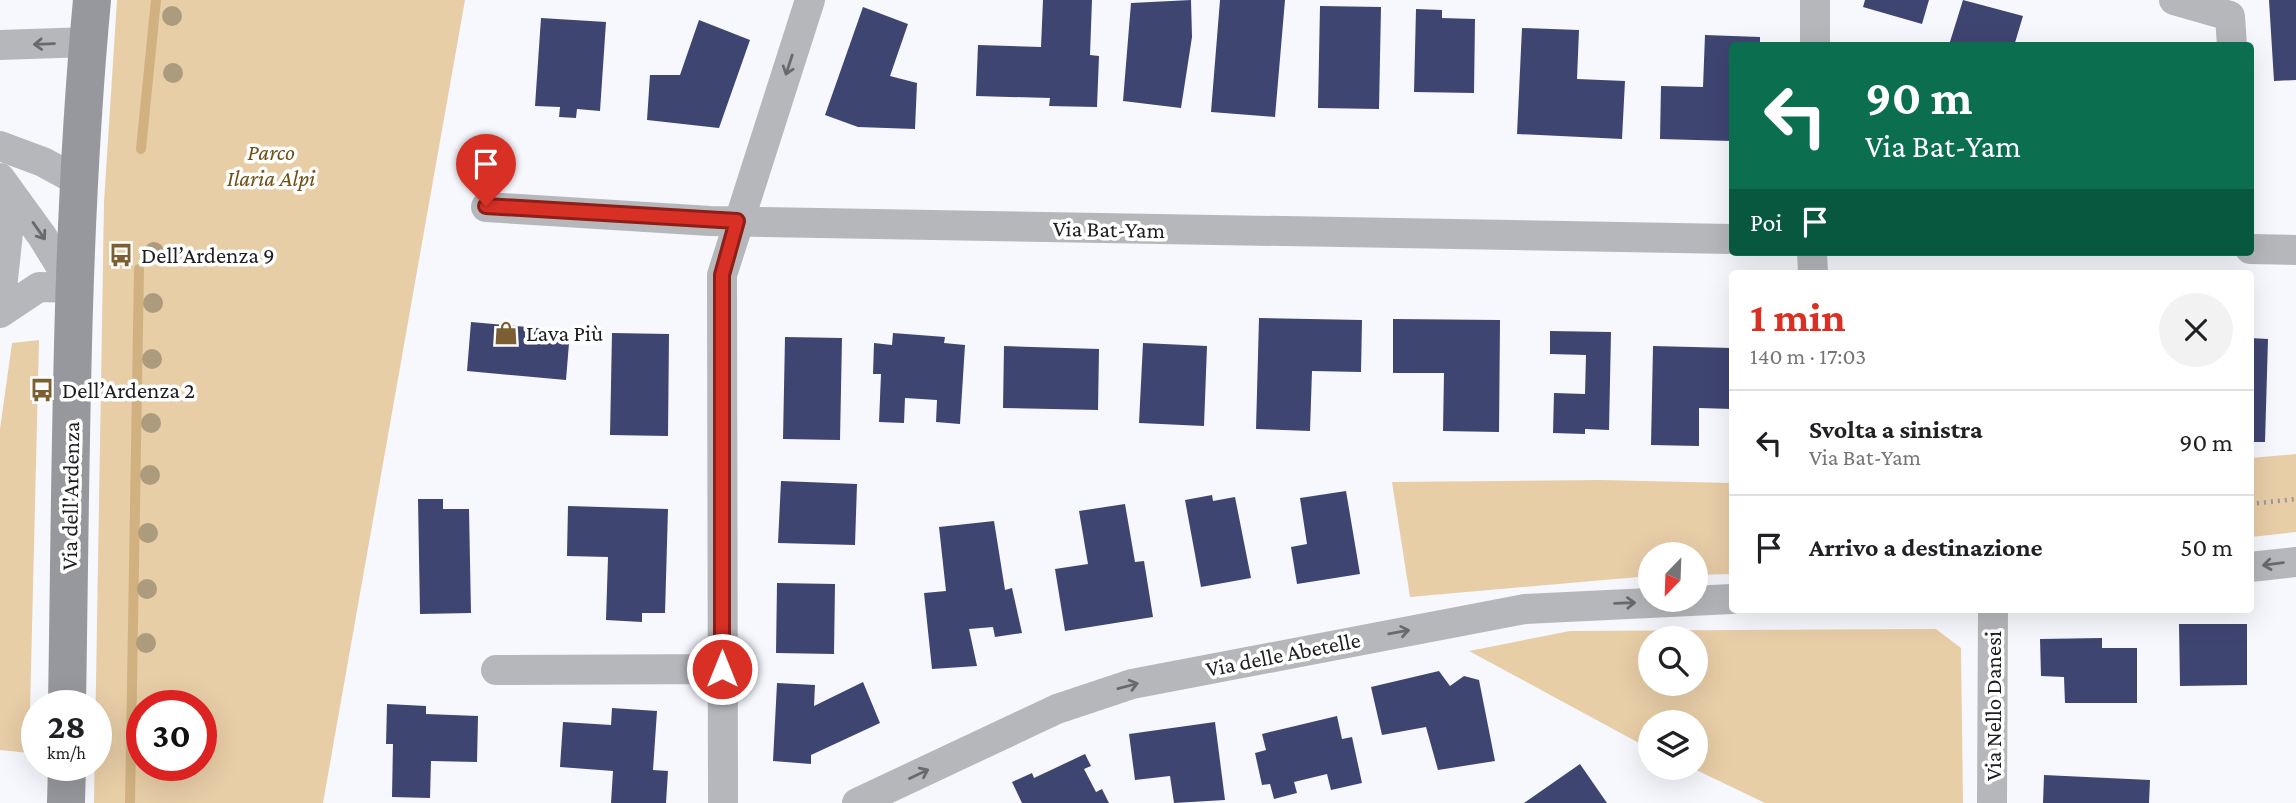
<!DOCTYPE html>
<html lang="it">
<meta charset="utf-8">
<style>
:root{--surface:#fff;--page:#f2f2f2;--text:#202124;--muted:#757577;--line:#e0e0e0;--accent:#d93025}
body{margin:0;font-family:"Crimson Pro",serif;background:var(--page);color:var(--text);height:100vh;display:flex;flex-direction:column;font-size:26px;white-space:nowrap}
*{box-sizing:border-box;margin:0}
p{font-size:23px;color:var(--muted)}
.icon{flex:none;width:38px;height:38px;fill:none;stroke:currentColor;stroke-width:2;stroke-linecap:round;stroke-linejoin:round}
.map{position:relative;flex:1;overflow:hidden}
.drawer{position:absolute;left:1729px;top:270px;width:525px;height:343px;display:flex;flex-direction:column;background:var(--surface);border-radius:7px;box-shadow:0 7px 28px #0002}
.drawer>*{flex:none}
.hud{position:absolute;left:1729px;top:42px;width:525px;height:214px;border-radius:7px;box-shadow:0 7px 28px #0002;background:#0b6e4f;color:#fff;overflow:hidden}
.needle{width:46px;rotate:203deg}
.buttons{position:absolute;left:1638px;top:542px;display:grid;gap:14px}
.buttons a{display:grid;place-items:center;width:70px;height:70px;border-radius:50%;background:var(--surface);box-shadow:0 7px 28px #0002;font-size:35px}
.speed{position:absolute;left:21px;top:690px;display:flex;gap:14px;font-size:35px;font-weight:700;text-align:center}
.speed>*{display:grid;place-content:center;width:91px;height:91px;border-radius:50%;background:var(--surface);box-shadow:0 7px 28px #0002;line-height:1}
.speed small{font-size:18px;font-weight:400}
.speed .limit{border:10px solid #d22;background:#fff;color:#111}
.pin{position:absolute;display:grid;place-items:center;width:60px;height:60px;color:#fff;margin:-72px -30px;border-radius:50% 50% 50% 0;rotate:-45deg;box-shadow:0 0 7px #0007}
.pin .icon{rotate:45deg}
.me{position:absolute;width:77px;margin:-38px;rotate:0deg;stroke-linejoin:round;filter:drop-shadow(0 0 5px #0008)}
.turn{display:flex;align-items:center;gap:24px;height:147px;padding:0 21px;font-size:32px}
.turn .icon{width:91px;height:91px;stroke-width:2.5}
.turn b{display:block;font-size:49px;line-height:60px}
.then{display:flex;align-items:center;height:66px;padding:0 21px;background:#0003;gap:14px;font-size:26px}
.round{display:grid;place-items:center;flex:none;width:74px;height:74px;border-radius:37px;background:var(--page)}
.headline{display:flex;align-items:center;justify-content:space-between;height:119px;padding:0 21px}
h1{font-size:42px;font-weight:700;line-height:52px;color:var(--accent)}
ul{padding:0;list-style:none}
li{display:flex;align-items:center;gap:21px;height:105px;padding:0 21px;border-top:2px solid var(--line)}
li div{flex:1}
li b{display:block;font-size:26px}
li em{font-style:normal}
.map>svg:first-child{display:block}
</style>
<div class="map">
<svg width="2296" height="803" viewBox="0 0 2296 803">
<rect width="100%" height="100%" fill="#f7f8fe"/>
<path fill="#e8cea7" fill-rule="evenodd" d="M117,0H465L323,803H94L104,202ZM142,705H201V765H142Z
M39,340L29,753L0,750V429L12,343Z
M2296,454V532L2251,537V458Z
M1601,480L1732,483V574L1696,575V555H1650V576L1410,597L1392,482Z
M1936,629L1961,648L1963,803H1765L1692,768H1696V723H1650V749L1469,651L1570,631ZM1650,639H1696V684H1650Z"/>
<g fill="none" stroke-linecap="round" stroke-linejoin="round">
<path stroke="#d1b180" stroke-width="10" d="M141,149L156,0
M130,803L139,269"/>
</g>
<path fill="#3f4571" d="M1043,0H1092L1090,55L1099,56L1097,107L1049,106L1050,98L976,96L978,45L1041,47Z
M1191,0L1192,37L1181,108L1123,101L1131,3Z
M1220,0H1285L1275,117L1211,112Z
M1865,0H1929L1922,24L1863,7Z
M1963,0L2023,16L2014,46L1949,45Z
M2269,0H2296V80L2274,81Z
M1320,6L1381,7L1379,109L1318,108Z
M863,7L908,24L890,76L917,83L915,129L858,127L825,115Z
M1416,9L1442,10V18L1475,19L1474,93L1414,92Z
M541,18L606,22L600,111L577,109L576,118L559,117L560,107L535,106Z
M699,20L750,40L719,128L647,120L650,75H680Z
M1522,28L1579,30L1577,79L1625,81L1622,139L1517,134Z
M1705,35L1760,37V46H1732V141L1660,139L1661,86L1703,87Z
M1259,318L1362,320L1361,372L1312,371L1310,431L1256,429Z
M1393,319L1500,320L1499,432L1443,431L1444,373H1393Z
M471,322L570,331L566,380L467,371Z
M1550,331L1611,332L1609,430L1585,429V434L1553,433L1554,393L1585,394L1586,355L1550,354Z
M612,333L669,334L668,436L610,435Z
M893,333L945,337L944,343L965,345L960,424L936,422L937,400L905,398L904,423L879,422L881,374H873L874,343L892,345Z
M785,337L842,338L840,440L783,439Z
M2250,338L2268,339L2265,442H2250Z
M1143,343L1207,346L1204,426L1139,423Z
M1004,346L1099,349L1098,410L1003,408Z
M1653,346L1732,348V409L1699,408V446L1651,445Z
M781,481L857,484L855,545L778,543Z
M1346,491L1360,574L1297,584L1291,547L1307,544L1300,498Z
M1212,495L1213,501L1235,497L1251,578L1201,587L1185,500Z
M418,499H443V509H469L471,613L420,614Z
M1125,504L1135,562L1144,561L1153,617L1065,631L1055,569L1088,564L1079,511Z
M568,506L668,509L665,613H642V622L606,620L608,557L567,556Z
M994,521L1005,590L1012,588L1022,633L995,637L993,627L969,629L977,666L932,669L924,593L946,591L939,527Z
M777,583L835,584L834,654L776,653Z
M2179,624H2247V685L2180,686Z
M2102,638V648H2137V703H2065L2064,677L2041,676L2040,639Z
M1439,671L1450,686L1464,676L1479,680L1495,761L1438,770L1426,727L1382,735L1371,687Z
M863,682L880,723L811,755V764L773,761L777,683L815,685L814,706Z
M387,704L426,706V714L478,716L477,762L431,761L430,798L392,797L393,744H386Z
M612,708L657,711L653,770L668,771L666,803H611L613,771L560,767L563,722L611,725Z
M1337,716L1342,739L1352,737L1362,783L1331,790L1327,774L1294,782L1297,793L1274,799L1270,784L1262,785L1255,753L1266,750L1262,734Z
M1215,722L1225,800L1174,803L1170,776L1135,780L1129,734Z
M1085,754L1091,766L1084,769L1096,792L1102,789L1109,803H1022L1012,782L1032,773L1034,778Z
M1580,764L1607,803H1524Z
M2044,775L2150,780L2149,803H2043Z"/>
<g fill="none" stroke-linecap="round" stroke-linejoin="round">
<path stroke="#96979c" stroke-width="4.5" stroke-dasharray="2 5" stroke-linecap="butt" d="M2250,504L2296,499"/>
<path stroke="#b6b7bb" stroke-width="30" d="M2174,0L2230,16L2232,46
M0,45L88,42
M1815,46V0
M0,146L43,162L78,181
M0,178L42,236L74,288
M0,185L8,233L0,307
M486,207L710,221L1732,239
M2250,249L2296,250
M1812,252L1813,273
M0,313L39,287L74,288
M2250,567L2296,562
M496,670L722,669
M723,803L722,275L810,0
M857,803L1057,709L1132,684L1525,609L1732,599
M1992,803L1993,609"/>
<path stroke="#97989d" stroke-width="38" d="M67,705C71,470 70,235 92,0
M66,803L67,765"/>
</g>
<g fill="#ac9b7d">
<circle cx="172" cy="16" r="10"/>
<circle cx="173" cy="73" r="10"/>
<circle cx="154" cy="252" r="10"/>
<circle cx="153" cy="303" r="10"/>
<circle cx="152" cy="359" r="10"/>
<circle cx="151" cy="423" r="10"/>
<circle cx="150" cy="475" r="10"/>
<circle cx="148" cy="533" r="10"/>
<circle cx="147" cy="589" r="10"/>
<circle cx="146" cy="643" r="10"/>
</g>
<defs><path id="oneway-shaft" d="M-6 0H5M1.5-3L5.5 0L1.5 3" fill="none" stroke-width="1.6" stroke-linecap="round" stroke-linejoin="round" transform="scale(1.75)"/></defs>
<g stroke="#6a6a6e">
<use href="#oneway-shaft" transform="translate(44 44) rotate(178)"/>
<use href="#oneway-shaft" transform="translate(789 65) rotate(108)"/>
<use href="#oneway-shaft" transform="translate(39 231) rotate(55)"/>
<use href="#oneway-shaft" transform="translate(2273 564) rotate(173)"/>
<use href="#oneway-shaft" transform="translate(1625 603) rotate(-2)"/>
<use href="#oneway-shaft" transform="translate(1399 632) rotate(-10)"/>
<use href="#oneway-shaft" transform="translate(1128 686) rotate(-15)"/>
<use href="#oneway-shaft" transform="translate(919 774) rotate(-25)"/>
</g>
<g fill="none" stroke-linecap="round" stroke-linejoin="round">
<g stroke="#8d1f18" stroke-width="18">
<path id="route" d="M486,206L737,221L722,275V669"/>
</g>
<use href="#route" stroke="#d93025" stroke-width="12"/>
</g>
<defs>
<g id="bus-bare" transform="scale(1.89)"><path d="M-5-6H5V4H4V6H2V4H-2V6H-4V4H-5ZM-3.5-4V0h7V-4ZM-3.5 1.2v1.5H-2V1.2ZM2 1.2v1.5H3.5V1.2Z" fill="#7b5f32" stroke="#fff" stroke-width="2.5" paint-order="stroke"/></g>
<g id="shop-bare" transform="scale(1.89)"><path d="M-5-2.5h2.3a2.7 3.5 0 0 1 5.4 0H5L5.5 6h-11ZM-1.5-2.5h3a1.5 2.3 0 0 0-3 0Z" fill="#7b5f32" stroke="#fff" stroke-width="2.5" paint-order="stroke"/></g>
</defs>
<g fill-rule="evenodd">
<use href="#bus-bare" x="121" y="255"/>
<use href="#shop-bare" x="506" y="333"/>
<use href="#bus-bare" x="42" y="390"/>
</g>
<g text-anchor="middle" stroke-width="7" stroke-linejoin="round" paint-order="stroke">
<g font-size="23" font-style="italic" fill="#6f4f14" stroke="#fff">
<text x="271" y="160">Parco<tspan x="271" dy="26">Ilaria Alpi</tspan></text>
</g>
<g font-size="23" fill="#1e1e21" stroke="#fff">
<text transform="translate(1109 229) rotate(1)" y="8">Via Bat-Yam</text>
<text transform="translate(70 496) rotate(-89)" y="8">Via dell'Ardenza</text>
<text transform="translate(1283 654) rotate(-11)" y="8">Via delle Abetelle</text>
<text transform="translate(1993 706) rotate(-90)" y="8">Via Nello Danesi</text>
</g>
<g font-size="23" fill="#1e1e21" stroke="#fff" text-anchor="start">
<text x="141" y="263">Dell’Ardenza 9</text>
<text x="526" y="341">Lava Più</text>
<text x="62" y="398">Dell’Ardenza 2</text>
</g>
</g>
</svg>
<div class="buttons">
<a><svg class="needle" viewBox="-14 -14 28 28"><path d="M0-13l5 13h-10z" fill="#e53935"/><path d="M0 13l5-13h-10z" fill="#757577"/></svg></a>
<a><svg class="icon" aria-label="search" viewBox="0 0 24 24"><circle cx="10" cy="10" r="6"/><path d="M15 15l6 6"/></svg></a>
<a><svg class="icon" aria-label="layers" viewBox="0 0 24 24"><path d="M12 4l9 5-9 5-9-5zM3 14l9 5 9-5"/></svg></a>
</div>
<div class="speed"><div>28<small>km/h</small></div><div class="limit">30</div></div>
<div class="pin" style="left:486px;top:206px;background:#d93025"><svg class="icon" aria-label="arrive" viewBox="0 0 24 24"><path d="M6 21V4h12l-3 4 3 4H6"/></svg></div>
<svg class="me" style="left:722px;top:669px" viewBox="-20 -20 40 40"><circle r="17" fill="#d93025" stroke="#fff" stroke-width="3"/><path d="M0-11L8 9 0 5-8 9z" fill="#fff"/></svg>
<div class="hud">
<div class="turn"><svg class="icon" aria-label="left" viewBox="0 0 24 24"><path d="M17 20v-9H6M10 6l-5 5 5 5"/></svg><div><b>90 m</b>Via Bat-Yam</div></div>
<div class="then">Poi<svg class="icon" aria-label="arrive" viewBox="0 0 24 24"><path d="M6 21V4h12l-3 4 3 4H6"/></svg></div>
</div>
<section class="drawer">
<div class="headline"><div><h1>1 min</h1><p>140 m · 17:03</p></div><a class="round"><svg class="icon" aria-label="close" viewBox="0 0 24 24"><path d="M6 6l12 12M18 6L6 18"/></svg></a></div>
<ul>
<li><svg class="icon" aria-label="left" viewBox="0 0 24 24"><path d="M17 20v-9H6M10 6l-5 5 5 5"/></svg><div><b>Svolta a sinistra</b><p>Via Bat-Yam</p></div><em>90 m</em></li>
<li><svg class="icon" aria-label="arrive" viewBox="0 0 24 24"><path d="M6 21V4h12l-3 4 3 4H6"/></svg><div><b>Arrivo a destinazione</b></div><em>50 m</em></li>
</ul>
</section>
</div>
